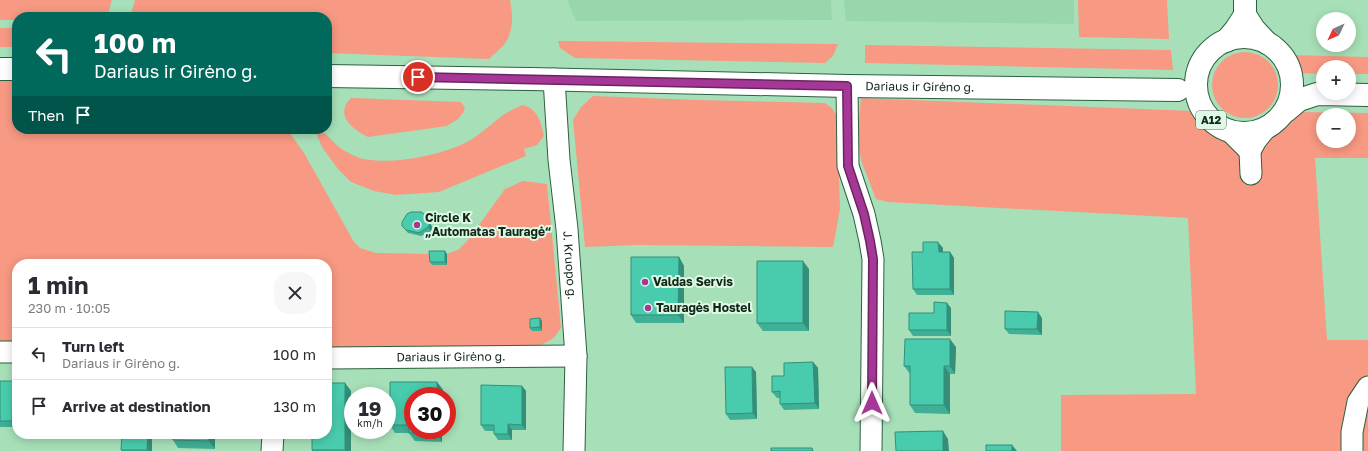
<!DOCTYPE html>
<meta charset="utf-8">
<style>
:root{--surface:#fff;--page:#f7f7f7;--text:#2b2b33;--muted:#7c7c81;--line:#e1e1e2}
body{margin:0;font-family:"Golos Text",sans-serif;background:var(--page);color:var(--text);height:100vh;display:flex;flex-direction:column;font-size:15px;white-space:nowrap}
*{box-sizing:border-box;margin:0}
p{font-size:13px;color:var(--muted)}
.icon{flex:none;width:22px;height:22px;fill:none;stroke:currentColor;stroke-width:2;stroke-linecap:round;stroke-linejoin:round}
.map{position:relative;flex:1;overflow:hidden}
.details{position:absolute;left:12px;top:259px;width:320px;height:180px;display:flex;flex-direction:column;background:var(--surface);border-radius:16px;box-shadow:0 2px 10px #0003}
.details>*{flex:none}
.hud{position:absolute;left:12px;top:12px;width:320px;height:122px;border-radius:16px;box-shadow:0 2px 10px #0003;background:#00695c;color:#fff;overflow:hidden}
.needle{width:26px;rotate:226deg}
.buttons{position:absolute;left:1316px;top:12px;display:grid;gap:8px}
.buttons a{display:grid;place-items:center;width:40px;height:40px;border-radius:50%;background:var(--surface);box-shadow:0 2px 10px #0003;font-size:20px}
.speed{position:absolute;left:344px;top:387px;display:flex;gap:8px;font-size:20px;font-weight:700;text-align:center}
.speed>*{display:grid;place-content:center;width:52px;height:52px;border-radius:50%;background:var(--surface);box-shadow:0 2px 10px #0003;line-height:1}
.speed small{font-size:10px;font-weight:400}
.speed .limit{border:6px solid #d22;background:#fff;color:#111}
.pin{position:absolute;display:grid;place-items:center;width:34px;height:34px;color:#fff;margin:-17px;border:2px solid #fff;border-radius:50%;box-shadow:0 1px 4px #0007}
.me{position:absolute;width:44px;margin:-22px;rotate:0deg;stroke-linejoin:round;filter:drop-shadow(0 0 3px #0008)}
.turn{display:flex;align-items:center;gap:14px;height:84px;padding:0 16px;font-size:18px}
.turn .icon{width:52px;height:52px;stroke-width:2.5}
.turn b{display:block;font-size:28px;line-height:34px}
.then{display:flex;align-items:center;height:38px;padding:0 16px;background:#0003;gap:8px;font-size:15px}
.round{display:grid;place-items:center;flex:none;width:42px;height:42px;border-radius:16px;background:var(--page)}
.overview{display:flex;align-items:center;justify-content:space-between;height:68px;padding:0 16px}
h1{font-size:24px;font-weight:700;line-height:30px}
ul{padding:0;list-style:none}
li{display:flex;align-items:center;gap:12px;height:52px;padding:0 16px;border-top:1px solid var(--line)}
li div{flex:1}
li b{display:block;font-size:15px}
li em{font-style:normal}
.map>svg:first-child{display:block}
</style>
<div class="map">
<svg width="1368" height="451" viewBox="0 0 1368 451">
<rect width="100%" height="100%" fill="#a7e0b8"/>
<path fill="#97d7ab" d="M567,0H831L832,20L576,21Z
M844,0H1074V24L846,21Z"/>
<path fill="#f79983" fill-rule="evenodd" d="M0,0H112L107,17H17V20H0Z
M135,0H510C513,15 514,33 503,46C499,50 494,54 489,59L327,53V17H130Z
M1078,0H1167L1169,39L1079,37Z
M0,28H17V47H0Z
M558,41L838,44L833,56L825,63L575,58L560,48Z
M865,45L1171,50L1173,70L865,63Z
M1212 85a33 33 0 1 1 66 0a33 33 0 1 1-66 0Z
M1291,55L1368,57V74H1349V67H1323V74L1303,73Z
M0,80L17,81V129H287L304,153L354,242L360,248L376,253L432,254L447,265V254L458,250L468,240L505,189L523,181L547,184L561,327C555,339 550,341 538,346L327,349V264H17V344L0,343Z
M593,96L697,100L825,103L832,108L837,117L840,209L833,247L637,245L585,247L573,120L581,107Z
M351,98L461,102L465,108L463,113L458,119L447,126L368,137C352,129 334,115 351,98Z
M861,98L1193,111L1216,132L1256,150L1274,129L1296,112L1368,113V158H1315L1327,340H1368V451H1061V395L1196,394L1188,218L888,202L876,199L862,163L857,140ZM1323,115H1349V141H1323Z
M522,105C538,108 541,123 544,136L537,145L524,149L526,156L439,192L396,195L374,191L351,182L338,169L322,147L317,135L319,130C330,135 335,147 347,152C352,155 358,158 364,159C393,165 443,155 469,141C481,134 492,123 503,115C509,111 516,108 522,105Z"/>
<g fill="none" stroke-linecap="round" stroke-linejoin="round">
<g stroke="#2b613f" stroke-width="23">
<g id="street">
<path id="s1" d="M554,79L559,160L567,229L576,356L574,451"/>
<path d="M847,86L848,166L864,214L870,241L873,259L871,451"/>
<path d="M1230,131L1250,151"/>
<path d="M1251,174L1250,151L1256,140L1265,129"/>
<path d="M0,352H17"/>
<path id="s2" d="M327,358L576,356"/>
<path d="M272,451L273,434"/>
<path d="M1352,451V432L1358,402L1368,387"/>
</g>
</g>
<g stroke="#2b613f" stroke-width="24">
<path id="secondary" d="M1245,0V15L1254,29L1267,43
M1226,41L1236,29L1245,15"/>
</g>
<g stroke="#2b613f" stroke-width="24">
<g id="highway">
<circle cx="1244" cy="85" r="48"/>
<path d="M0,69H17"/>
<path id="s3" d="M327,76L531,79L847,86L1178,90"/>
<path d="M1286,111L1299,100L1317,94L1368,95"/>
</g>
</g>
<use href="#street" stroke="#fff" stroke-width="21"/>
<use href="#secondary" stroke="#fff" stroke-width="22"/>
<use href="#highway" stroke="#fff" stroke-width="22"/>
</g>
<path fill="#3faf95" d="M428,218L432,227L431,231L421,236L408,233L402,226Z
M943,248V252H950L954,258V295H917L913,289Z
M447,254V265H432L430,262Z
M679,257L684,266V323H636L631,315Z
M809,269V331H763L757,323Z
M951,308V336H913L909,330L934,313Z
M540,318L542,321V331H532L530,328Z
M1042,318V335L1009,334L1005,329Z
M956,347L955,374H950V414L915,413L910,405V374L904,366Z
M813,362L818,368L819,409L784,410L780,404V398H777L772,392L784,376Z
M752,367L756,372L757,419L730,420L726,414Z
M0,381L17,387V427H0Z
M390,382H437L443,390V396H413V430H442V442L415,441L409,433H395L390,425Z
M345,383L351,391V451H312V450Z
M522,386L526,391V430H512V440H498L494,434V431H485L481,425Z
M122,434H152V451H122L121,450Z
M215,434V449L178,448L173,440Z"/>
<path fill="#338f79" d="M426,215L432,227L431,231L428,227Z
M938,242L943,248V258L939,252Z
M445,251L447,254V265L445,262Z
M950,252L954,258V295L950,289Z
M679,257L684,266V323L678,315Z
M803,261L809,269V331L803,323Z
M947,303L951,308V336L947,330Z
M1038,312L1042,318V335L1037,329Z
M540,318L542,321V331L540,327Z
M950,339L956,347L955,374L950,366Z
M813,362L818,368L819,409L815,403Z
M944,366L950,374V414L944,405Z
M752,367L756,372L757,419L753,413Z
M13,381L17,387V427L12,421Z
M437,382L443,390V396H437Z
M345,383L351,391V451H346L345,450Z
M522,386L526,391V430L522,425Z
M508,424L512,430V440L508,434Z
M437,430H442V442L437,434Z
M943,431L948,439L949,451H943Z
M148,434H152V451H148L147,450Z
M209,434H215V449L209,441Z
M1012,445L1017,451H1012Z"/>
<path fill="#49ccad" stroke="#338f79" d="M411,212H421L426,215L430,224L428,227L419,233L406,230L402,226V222L407,214Z
M923,242H938L939,252H950V289H913L912,252H923Z
M429,251H445V262H430Z
M631,257H679L678,315H631Z
M757,261H803V323H757Z
M934,302L947,303V330H909V313H934Z
M1005,311L1038,312L1037,329H1005Z
M540,318V327L530,328V319Z
M905,339H950V366H944V405H910V366H904Z
M813,362L815,403L780,404V391L772,392V376H784V363Z
M725,367H752L753,413L726,414Z
M0,381H13L12,421H0Z
M390,382H437V396H413V430H437V434L409,433V425H390Z
M327,383H345V450H312V434H327Z
M481,385L522,386V425L508,424V434H494V425H481Z
M943,431V451H896L895,432Z
M122,434H148L147,450H121Z
M173,434H209V441L173,440Z
M986,445H1012V451H986Z
M771,448H812L813,451H771Z"/>
<g fill="none" stroke-linecap="round" stroke-linejoin="round">
<g stroke="#6b2462" stroke-width="10">
<path id="route" d="M418,77L847,86L848,166L864,214L870,241L873,259L872,403"/>
</g>
<use href="#route" stroke="#a53796" stroke-width="7"/>
</g>
<g fill="#a53796" stroke="#ddf9e5" stroke-width="1.5">
<circle cx="417" cy="225" r="4"/>
<circle cx="645" cy="282" r="4"/>
<circle cx="648" cy="308" r="4"/>
</g>
<g text-anchor="middle" stroke-width="4" stroke-linejoin="round" paint-order="stroke">
<rect fill="#ddf9e5" stroke="#4e6656" stroke-width="1" x="1196" y="111" width="30" height="18" rx="3"/>
<g font-size="11" font-weight="bold" fill="#112718">
<text x="1211" y="124">A12</text>
</g>
<g font-size="12" fill="#112718" stroke="#ddf9e5">
<text dy="4" stroke="none"><textPath href="#s3" startOffset="593">Dariaus ir Girėno g.</textPath></text>
<text dy="4" stroke="none"><textPath href="#s1" startOffset="187">J. Kruopo g.</textPath></text>
<text dy="4" stroke="none"><textPath href="#s2" startOffset="124">Dariaus ir Girėno g.</textPath></text>
</g>
<g font-size="12" font-weight="bold" fill="#112718" stroke="#ddf9e5" text-anchor="start">
<text x="425" y="222">Circle K<tspan x="425" dy="14">„Automatas Tauragė“</tspan></text>
<text x="653" y="286">Valdas Servis</text>
<text x="656" y="312">Tauragės Hostel</text>
</g>
</g>
</svg>
<div class="buttons">
<a><svg class="needle" viewBox="-14 -14 28 28"><path d="M0-13l5 13h-10z" fill="#e53935"/><path d="M0 13l5-13h-10z" fill="#7c7c81"/></svg></a>
<a>+</a>
<a>−</a>
</div>
<div class="speed"><div>19<small>km/h</small></div><div class="limit">30</div></div>
<div class="pin" style="left:418px;top:77px;background:#d93025"><svg class="icon" aria-label="arrive" viewBox="0 0 24 24"><path d="M6 21V4h12l-3 4 3 4H6"/></svg></div>
<svg class="me" style="left:872px;top:403px" viewBox="-20 -20 40 40"><path d="M0-17L14 15 0 8-14 15z" fill="#a53796" stroke="#fff" stroke-width="4"/></svg>
<div class="hud">
<div class="turn"><svg class="icon" aria-label="left" viewBox="0 0 24 24"><path d="M17 20v-9H6M10 6l-5 5 5 5"/></svg><div><b>100 m</b>Dariaus ir Girėno g.</div></div>
<div class="then">Then<svg class="icon" aria-label="arrive" viewBox="0 0 24 24"><path d="M6 21V4h12l-3 4 3 4H6"/></svg></div>
</div>
<section class="details">
<div class="overview"><div><h1>1 min</h1><p>230 m · 10:05</p></div><a class="round"><svg class="icon" aria-label="close" viewBox="0 0 24 24"><path d="M6 6l12 12M18 6L6 18"/></svg></a></div>
<ul>
<li><svg class="icon" aria-label="left" viewBox="0 0 24 24"><path d="M17 20v-9H6M10 6l-5 5 5 5"/></svg><div><b>Turn left</b><p>Dariaus ir Girėno g.</p></div><em>100 m</em></li>
<li><svg class="icon" aria-label="arrive" viewBox="0 0 24 24"><path d="M6 21V4h12l-3 4 3 4H6"/></svg><div><b>Arrive at destination</b></div><em>130 m</em></li>
</ul>
</section>
</div>
